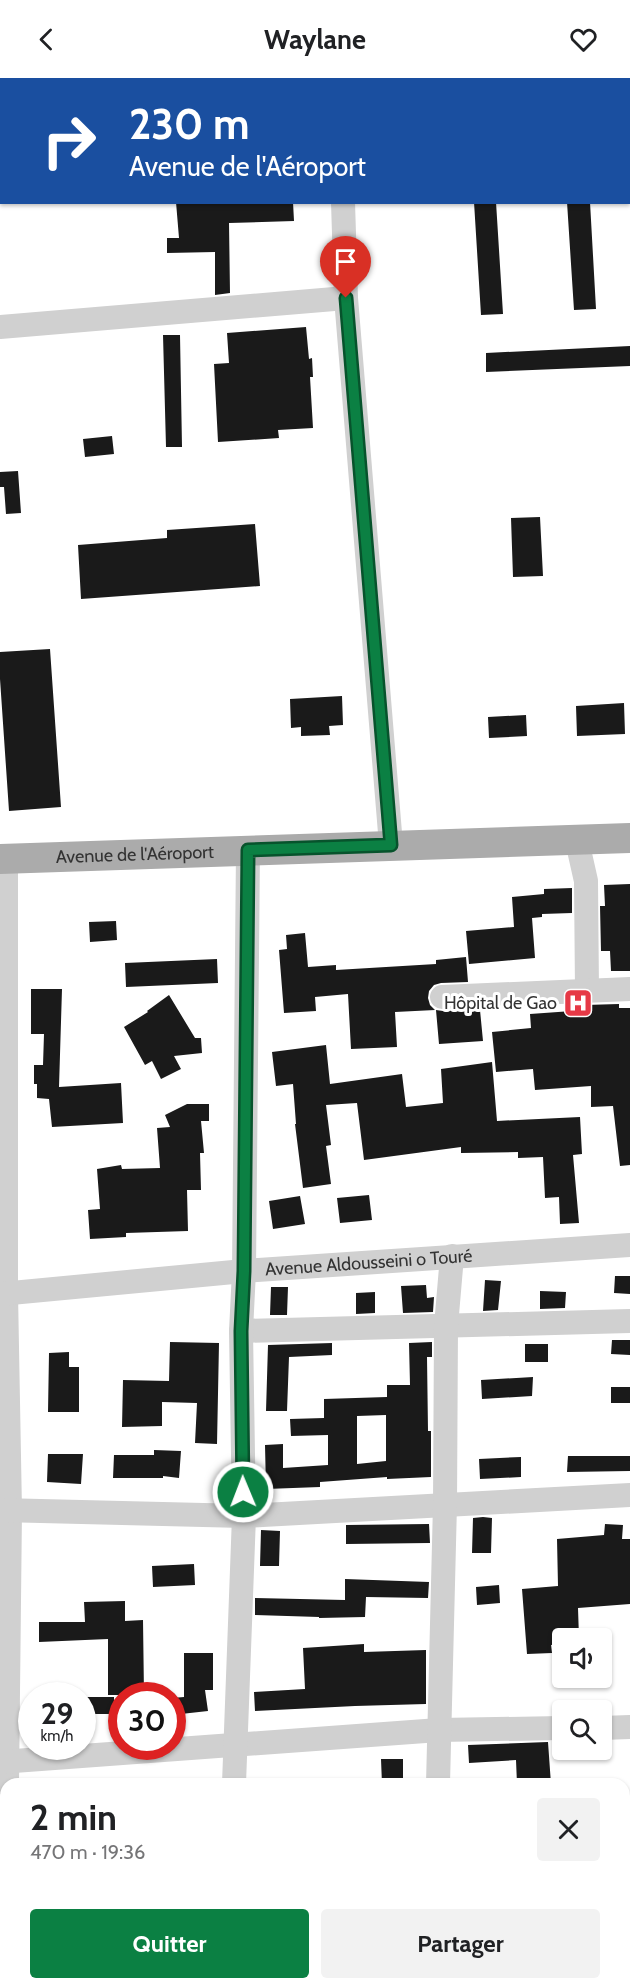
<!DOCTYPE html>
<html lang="fr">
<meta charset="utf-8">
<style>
:root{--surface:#fff;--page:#f2f2f2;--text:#202124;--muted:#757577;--accent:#0b8043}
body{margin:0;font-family:Cabin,sans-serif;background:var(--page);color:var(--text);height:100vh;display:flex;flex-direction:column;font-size:22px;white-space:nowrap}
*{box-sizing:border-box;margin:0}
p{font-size:20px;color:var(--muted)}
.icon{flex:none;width:33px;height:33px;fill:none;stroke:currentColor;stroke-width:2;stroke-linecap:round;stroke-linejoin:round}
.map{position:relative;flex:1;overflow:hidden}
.side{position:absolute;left:0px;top:1700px;width:630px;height:212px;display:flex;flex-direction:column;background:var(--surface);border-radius:18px 18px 0 0;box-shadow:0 2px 4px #0004}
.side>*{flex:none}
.top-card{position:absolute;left:0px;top:0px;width:630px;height:126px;box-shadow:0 2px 4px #0004;background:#1a4fa0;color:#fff;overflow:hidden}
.tools{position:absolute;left:552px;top:1550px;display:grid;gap:12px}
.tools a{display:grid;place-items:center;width:60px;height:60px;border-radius:6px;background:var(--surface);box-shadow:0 2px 4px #0004;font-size:30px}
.speed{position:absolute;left:18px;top:1604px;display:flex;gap:12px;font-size:30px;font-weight:700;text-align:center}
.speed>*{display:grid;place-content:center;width:78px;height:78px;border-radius:50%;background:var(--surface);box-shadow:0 2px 4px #0004;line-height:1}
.speed small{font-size:15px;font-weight:400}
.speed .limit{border:9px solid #d22;background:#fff;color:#111}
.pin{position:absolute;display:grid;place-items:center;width:51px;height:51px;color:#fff;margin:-62px -26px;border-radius:50% 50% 50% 0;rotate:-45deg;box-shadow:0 0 6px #0007}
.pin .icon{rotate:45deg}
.me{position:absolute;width:66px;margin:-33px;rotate:359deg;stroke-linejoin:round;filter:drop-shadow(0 0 4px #0008)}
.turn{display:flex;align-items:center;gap:21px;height:126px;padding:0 30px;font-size:27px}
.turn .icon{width:78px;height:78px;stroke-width:2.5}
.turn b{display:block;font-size:42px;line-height:51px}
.round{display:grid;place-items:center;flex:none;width:63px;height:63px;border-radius:6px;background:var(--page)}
.summary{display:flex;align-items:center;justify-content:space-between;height:102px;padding:0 30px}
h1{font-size:36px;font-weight:700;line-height:45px}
.primary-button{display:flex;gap:12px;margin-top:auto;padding:12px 30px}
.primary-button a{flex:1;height:69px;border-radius:6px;background:var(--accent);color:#fff;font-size:24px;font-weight:700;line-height:69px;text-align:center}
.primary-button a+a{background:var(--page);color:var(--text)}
header{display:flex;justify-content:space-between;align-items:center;height:78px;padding:0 30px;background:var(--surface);font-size:27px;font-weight:700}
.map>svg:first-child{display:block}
</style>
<header><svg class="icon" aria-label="back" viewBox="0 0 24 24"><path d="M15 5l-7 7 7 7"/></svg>Waylane<svg class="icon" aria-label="heart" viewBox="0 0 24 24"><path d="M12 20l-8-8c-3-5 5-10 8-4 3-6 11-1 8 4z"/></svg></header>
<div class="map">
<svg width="630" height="1910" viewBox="0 0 630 1910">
<rect width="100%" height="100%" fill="#fff"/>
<path fill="#1a1a1a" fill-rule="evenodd" d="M176,124H293L294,143L229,145L230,215L215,217V174L167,175V160H179Z
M474,124H496L503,236L481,237Z
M567,124H590L596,231L574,232Z
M306,249L309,281L312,280L313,299H310L313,350L278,352L279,360L218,364L214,286L229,285L227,255Z
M163,257H180L182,369H166Z
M630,268V288L486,294V275Z
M112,358L114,376L85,379L83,361Z
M18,393L21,435L6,436L4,409H0V394Z
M540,439L543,498L513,499L511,440Z
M255,446L260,508L81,521L78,467L167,460V452Z
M50,571L61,729L9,733L0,601V574Z
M342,618L343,647L329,648L330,657L301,658V649L291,650L290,621Z
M624,625L625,656L577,658L576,628Z
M526,637L527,658L489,660L488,639Z
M630,806V893H611L610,873H601L600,828H605L604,807Z
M572,810V835L542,836V839L532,840L535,880L469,886L466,853L514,849L512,819L544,816V811Z
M116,843L117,862L90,864L89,844Z
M305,855L308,889L336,887V892L436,886V882L466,879L468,904L441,905L434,907L429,913L428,920L430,927L435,932L395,934L397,969L351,971L348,916L315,919L316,933L284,935L279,872L287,871L286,857Z
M217,881L218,905L126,909L125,885Z
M31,911H62L59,1009L121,1005L123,1045L52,1049L49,1021L37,1020V1006H34V987H43L44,956H31Z
M169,917L195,960H201L202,975L174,978L181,991L161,1001L152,983L145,987L124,949L148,934L147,933Z
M619,926V930H630V1087L620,1088L613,1028L591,1029V1008L535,1012L533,991L496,994L492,954L531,950L530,936L586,932L585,927Z
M436,932L443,933L480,932L483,963L439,966Z
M326,967L330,1006L402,996L406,1029L443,1025L441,991L492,984L497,1043L580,1039L582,1076L573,1077L579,1145L560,1146L559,1119L545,1120L543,1079L518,1080V1074L461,1075V1069L364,1082L357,1025L326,1027L331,1067L326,1068L331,1106L303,1110L295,1046H296L293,1006L276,1008L272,974Z
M187,1026H209V1043H201L204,1075H200L201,1112H187L188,1153L126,1155V1159L90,1161L88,1132L100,1131L97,1091L121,1087L122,1091L160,1090L157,1050L170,1049L165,1037Z
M369,1117L372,1142L340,1145L337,1120Z
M300,1118L305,1146L273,1151L269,1123Z
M615,1198H630V1216L614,1215Z
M485,1202L501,1203L498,1232L483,1233Z
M426,1207L427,1220L434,1219L433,1234L403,1235L401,1208Z
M271,1209H288L287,1237H270Z
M540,1213L566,1214L565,1230L540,1231Z
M375,1214V1235L356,1236V1215Z
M612,1262H630V1277L611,1276Z
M170,1264L219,1265L217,1366L195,1365L197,1325L162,1324V1348L122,1349L123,1302L169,1303Z
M432,1264V1279H427L428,1353H431V1399L387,1401V1399L320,1404V1409L266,1411L265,1367L283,1366V1390L328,1387V1357L291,1358L290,1341L324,1340V1321L387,1319V1307H410L409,1265ZM386,1337V1383L357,1386V1338Z
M332,1265V1277L289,1279L287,1333H266L268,1267Z
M525,1266H548V1284H525Z
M69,1274V1289H79V1334H48L49,1275Z
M533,1299L532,1318L482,1321L481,1302Z
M611,1309H630V1325H611Z
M154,1372L181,1373L179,1400L163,1398V1400H113L114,1377H154Z
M48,1376H83L81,1406L47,1404Z
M568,1378H630V1393L567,1394Z
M521,1379V1399L480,1401L479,1381Z
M483,1439L492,1440L491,1475H472L473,1440Z
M429,1446L430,1465L346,1466V1447Z
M605,1446L623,1447L622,1461H630V1526L578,1530L579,1560H562V1566L551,1567L552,1575L527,1576L522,1511L558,1508L557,1461L604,1457Z
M261,1452L280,1453L279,1488H260Z
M194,1486L195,1507L153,1509L152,1488Z
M345,1501L429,1504L428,1520L366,1519L365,1539L319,1540V1539L255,1537V1520L345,1522Z
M499,1507L500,1525L477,1527L476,1509Z
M125,1523V1543L143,1542L144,1617H108V1561L39,1564V1544H85L84,1524Z
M364,1566V1574L426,1572V1626L355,1628L255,1633L254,1614L305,1611L303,1570Z
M184,1575H213V1612H205L208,1633L172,1637V1620L184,1619Z
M86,1619H114V1636H85Z
M548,1664L551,1706H517L516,1682L469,1685L468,1667Z
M381,1681H403V1706H382Z"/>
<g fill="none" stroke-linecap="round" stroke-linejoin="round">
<g stroke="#d0d0d0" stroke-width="24">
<path d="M338,0L339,2"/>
<path d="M343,124L346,220L391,767"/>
<path d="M0,249L346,220"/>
<path d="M577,763L586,803L587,913"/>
<path d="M6,781V1215L10,1432L7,1706"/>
<path d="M442,919L630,911"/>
<path id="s1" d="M0,1216L244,1193L630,1167"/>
<path d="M241,1253L630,1243"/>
<path d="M0,1432L244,1438L630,1417"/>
<path d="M602,1650L630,1649"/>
<path d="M0,1684L439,1652L562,1650"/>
<path d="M234,1706L244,1438L241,1253L244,1193L248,772"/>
<path d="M438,1706L445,1426L446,1248L452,1178"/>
<path d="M624,1795L630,1794"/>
<path d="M1,1910L6,1740"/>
<path d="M225,1910V1905"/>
<path d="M435,1910V1905"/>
</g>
<path stroke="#ababab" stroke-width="30" id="s2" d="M0,781L630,760"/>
</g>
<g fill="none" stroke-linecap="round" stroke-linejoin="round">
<g stroke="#07532c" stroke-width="15">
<path id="route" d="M243,1414L241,1253L244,1193L248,772L391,767L346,220"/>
</g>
<use href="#route" stroke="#0b8043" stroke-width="10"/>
</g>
<defs>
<g id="hospital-square" transform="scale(1.5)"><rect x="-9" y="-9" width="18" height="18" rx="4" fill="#e63946" stroke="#fff"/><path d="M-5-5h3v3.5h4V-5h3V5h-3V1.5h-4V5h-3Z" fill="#fff"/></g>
</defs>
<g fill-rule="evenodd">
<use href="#hospital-square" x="578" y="925"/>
</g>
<g text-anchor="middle" stroke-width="6" stroke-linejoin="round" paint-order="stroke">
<g font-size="18" fill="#333" stroke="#fff">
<text dy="6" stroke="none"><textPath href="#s2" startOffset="135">Avenue de l'Aéroport</textPath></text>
<text dy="6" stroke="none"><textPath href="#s1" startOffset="370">Avenue Aldousseini o Touré</textPath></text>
</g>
<g font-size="18" fill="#333" stroke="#fff" text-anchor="end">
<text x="557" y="931">Hôpital de Gao</text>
</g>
</g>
</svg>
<div class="tools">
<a><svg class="icon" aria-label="sound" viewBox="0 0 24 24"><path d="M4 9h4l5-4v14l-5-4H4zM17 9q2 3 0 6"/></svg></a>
<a><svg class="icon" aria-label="search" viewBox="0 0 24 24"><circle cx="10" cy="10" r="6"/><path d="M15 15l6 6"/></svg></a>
</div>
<div class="speed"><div>29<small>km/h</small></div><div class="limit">30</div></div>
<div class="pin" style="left:346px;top:220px;background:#d93025"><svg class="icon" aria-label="arrive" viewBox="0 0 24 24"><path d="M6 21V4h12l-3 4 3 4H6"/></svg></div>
<svg class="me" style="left:243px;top:1414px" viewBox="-20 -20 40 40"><circle r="17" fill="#0b8043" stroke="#fff" stroke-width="3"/><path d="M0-11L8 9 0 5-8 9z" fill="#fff"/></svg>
<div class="top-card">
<div class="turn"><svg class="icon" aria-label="right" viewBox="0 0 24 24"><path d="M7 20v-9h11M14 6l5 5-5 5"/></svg><div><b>230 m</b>Avenue de l'Aéroport</div></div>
</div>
<section class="side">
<div class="summary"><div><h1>2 min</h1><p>470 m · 19:36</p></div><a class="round"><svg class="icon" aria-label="close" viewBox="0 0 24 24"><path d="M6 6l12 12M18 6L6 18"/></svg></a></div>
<div class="primary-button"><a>Quitter</a><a>Partager</a></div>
</section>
</div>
